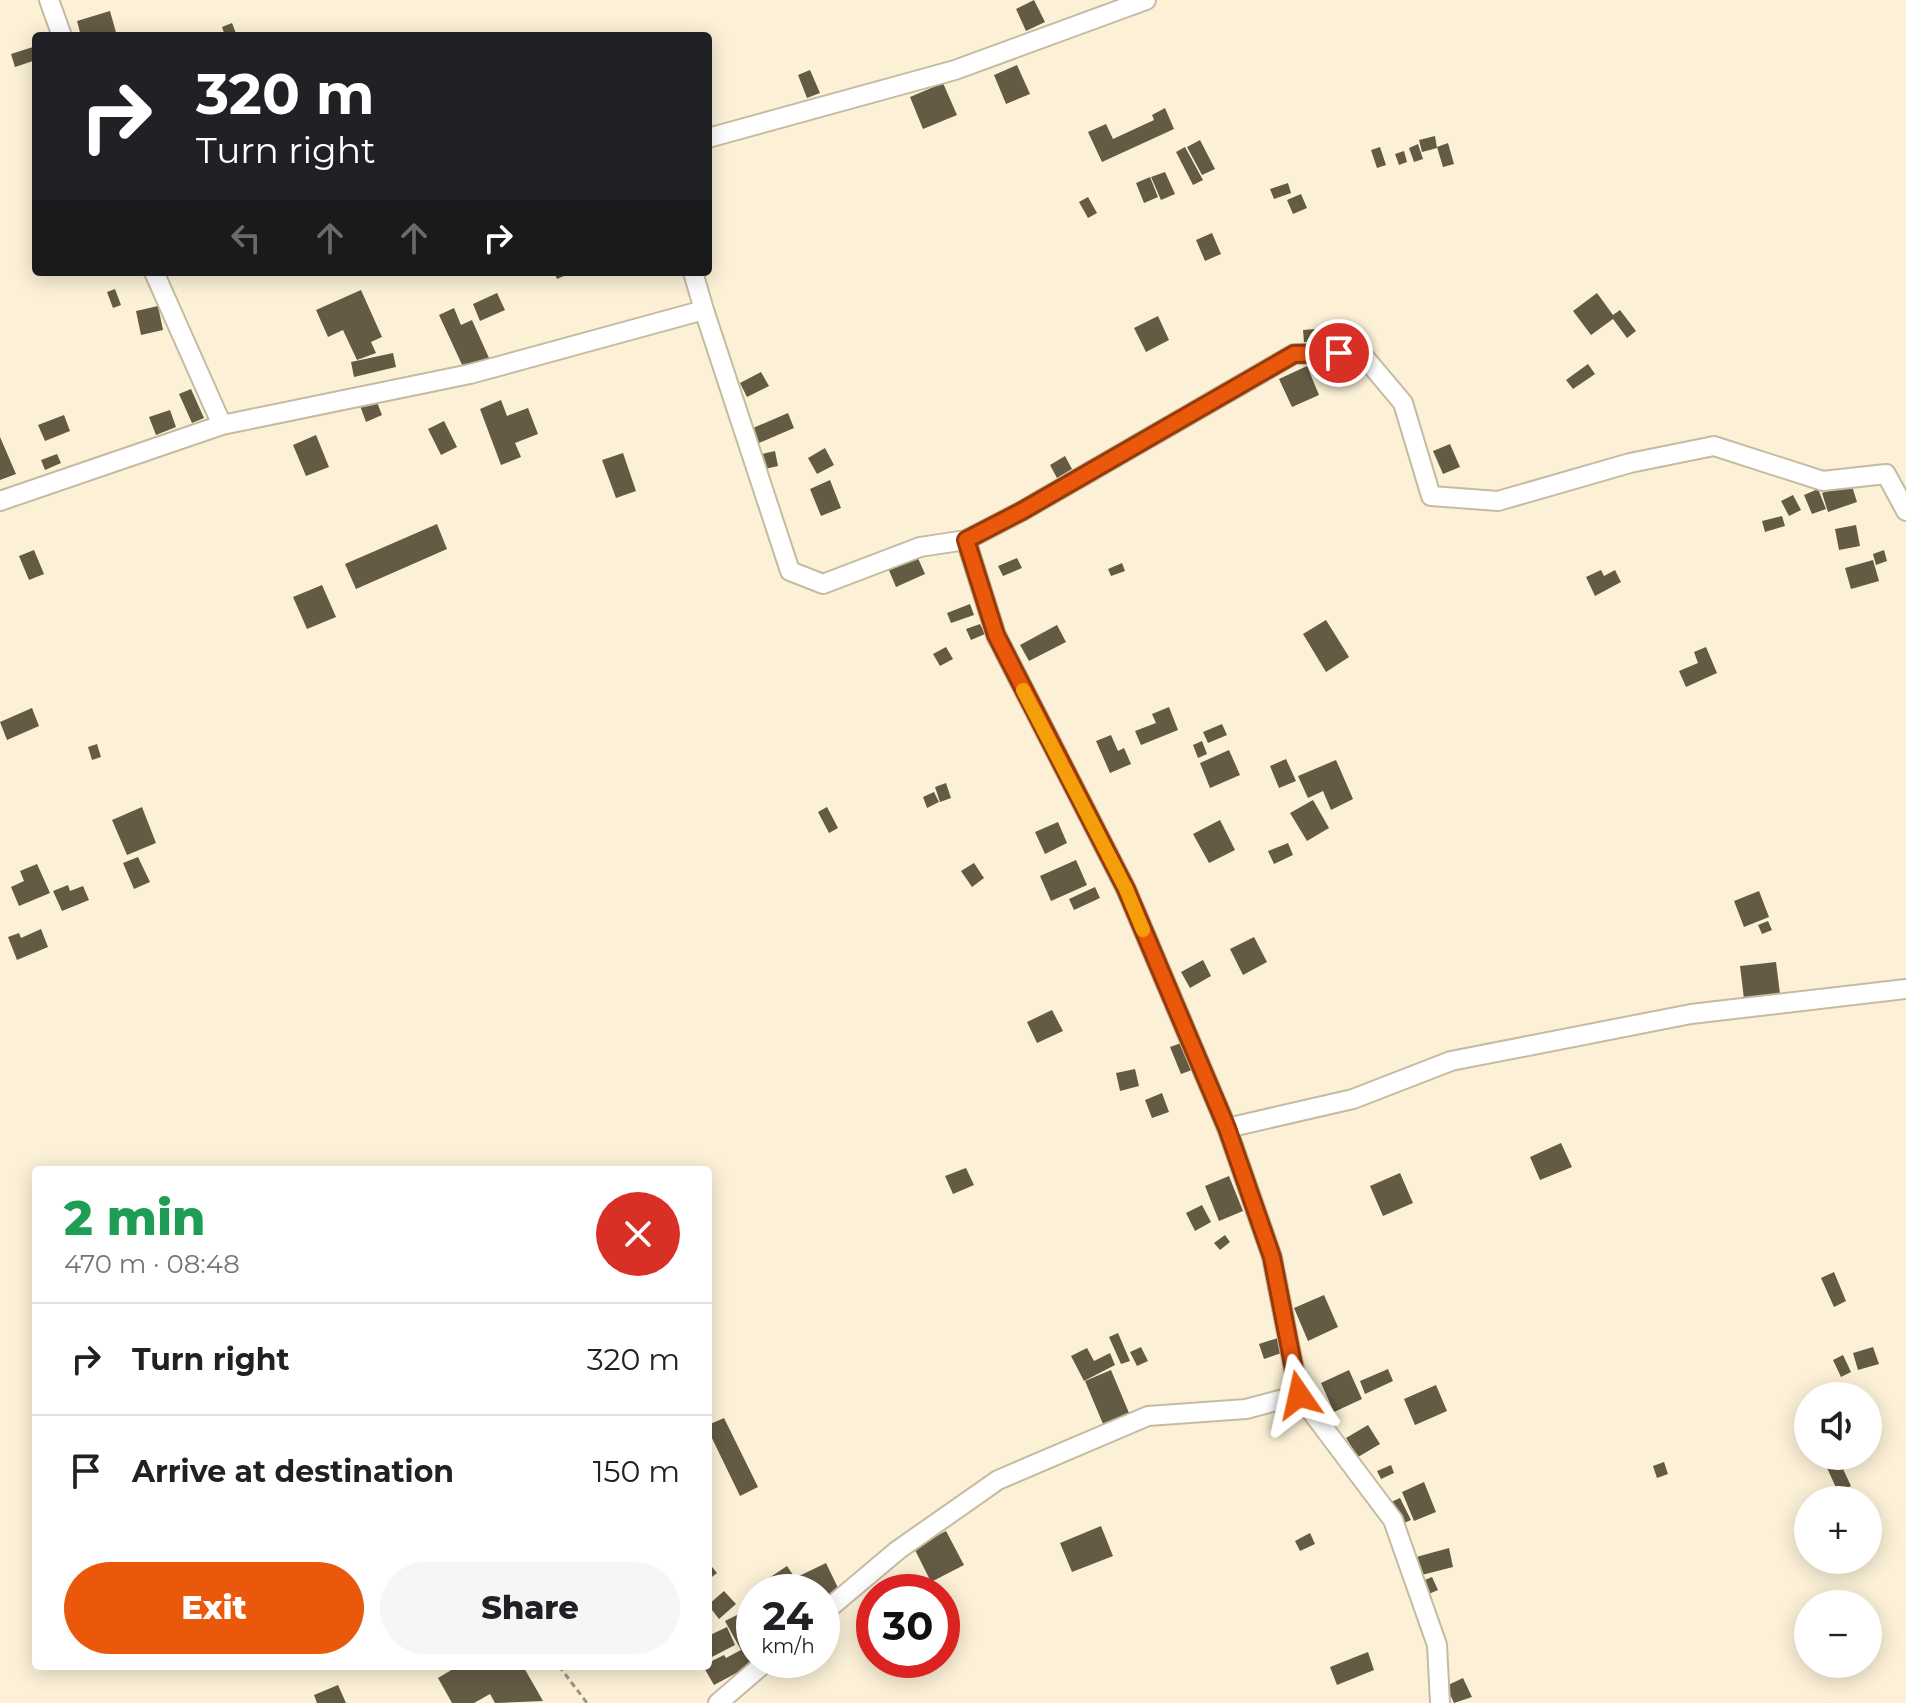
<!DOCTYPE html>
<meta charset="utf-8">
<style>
:root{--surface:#fff;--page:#f6f6f6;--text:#202124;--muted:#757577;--line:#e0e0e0;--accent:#ea580c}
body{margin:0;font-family:Montserrat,sans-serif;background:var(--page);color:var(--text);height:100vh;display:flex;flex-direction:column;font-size:30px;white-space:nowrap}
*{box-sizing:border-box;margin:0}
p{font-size:26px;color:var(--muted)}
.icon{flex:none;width:44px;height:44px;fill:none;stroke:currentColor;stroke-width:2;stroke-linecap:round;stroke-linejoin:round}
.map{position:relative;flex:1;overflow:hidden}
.side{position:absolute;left:32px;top:1166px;width:680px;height:504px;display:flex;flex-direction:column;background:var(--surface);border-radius:8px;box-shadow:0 4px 20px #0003}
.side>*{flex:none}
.hud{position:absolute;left:32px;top:32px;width:680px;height:244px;border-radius:8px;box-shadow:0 4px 20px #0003;background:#202124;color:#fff;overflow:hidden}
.fabs{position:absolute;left:1794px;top:1382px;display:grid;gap:16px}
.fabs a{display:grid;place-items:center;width:88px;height:88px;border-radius:50%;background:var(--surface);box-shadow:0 4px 20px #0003;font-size:40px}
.speed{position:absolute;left:736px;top:1574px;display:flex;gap:16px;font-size:40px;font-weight:700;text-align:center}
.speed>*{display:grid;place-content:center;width:104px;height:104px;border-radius:50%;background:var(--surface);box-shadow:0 4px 20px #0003;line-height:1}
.speed small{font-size:20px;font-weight:400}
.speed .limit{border:12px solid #d22;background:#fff;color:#111}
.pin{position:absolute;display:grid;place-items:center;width:68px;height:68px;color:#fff;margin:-34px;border:4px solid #fff;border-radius:50%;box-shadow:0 2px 8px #0007}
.me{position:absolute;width:88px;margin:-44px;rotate:349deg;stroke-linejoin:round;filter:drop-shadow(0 0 6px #0008)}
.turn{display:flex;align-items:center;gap:28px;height:168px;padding:0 32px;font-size:36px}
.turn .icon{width:104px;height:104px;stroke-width:2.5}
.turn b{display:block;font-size:56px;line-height:68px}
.lanes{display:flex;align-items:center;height:76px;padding:0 32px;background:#0003;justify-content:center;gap:40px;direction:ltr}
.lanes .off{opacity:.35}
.round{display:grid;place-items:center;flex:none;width:84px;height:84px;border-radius:42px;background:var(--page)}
.summary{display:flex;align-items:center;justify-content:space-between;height:136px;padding:0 32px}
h1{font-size:48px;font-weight:800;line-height:60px;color:#1e9e55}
.button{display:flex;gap:16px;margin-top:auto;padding:16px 32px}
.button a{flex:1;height:92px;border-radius:48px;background:var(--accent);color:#fff;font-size:32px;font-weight:800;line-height:92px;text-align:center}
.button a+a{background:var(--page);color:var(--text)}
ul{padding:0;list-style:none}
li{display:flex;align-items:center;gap:24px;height:112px;padding:0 32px;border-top:2px solid var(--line)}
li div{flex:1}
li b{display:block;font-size:30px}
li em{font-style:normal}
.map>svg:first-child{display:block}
</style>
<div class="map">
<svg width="1906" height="1703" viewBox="0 0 1906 1703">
<rect width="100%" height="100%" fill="#fcf1d7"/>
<path fill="#645b44" d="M1034,0L1045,22L1026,31L1016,9Z
M110,11L117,36H81L77,21Z
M232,23L237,36H225L222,27Z
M33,47L36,60L15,67L11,54Z
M1017,65L1030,94L1006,104L994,75Z
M810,70L820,93L807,98L798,75Z
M943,83L957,115L923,129L910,97Z
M1165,108L1174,129L1102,162L1088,132L1106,124L1113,139L1154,120L1152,115Z
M1435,136L1437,148L1422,152L1419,140Z
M1200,140L1215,169L1202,175L1187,147Z
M1448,143L1454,164L1443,167L1437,147Z
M1418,144L1423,159L1414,162L1409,148Z
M1185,147L1203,180L1193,185L1176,152Z
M1380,147L1386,165L1377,168L1371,150Z
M1404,151L1407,162L1399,165L1395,154Z
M1165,172L1175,194L1161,200L1151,177Z
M1150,177L1158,197L1144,203L1136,183Z
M1288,183L1291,193L1274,199L1270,189Z
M1301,194L1307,208L1293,214L1287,200Z
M1088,197L1097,213L1088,218L1079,202Z
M1212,233L1221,254L1205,261L1196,240Z
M554,272H573L557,279Z
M115,289L121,305L113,308L107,292Z
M361,290L382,337L371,342L376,353L357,360L343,330L328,337L316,310Z
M497,293L505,310L480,321L473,304Z
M1597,293L1613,315L1620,310L1636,331L1627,338L1613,319L1591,335L1573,311Z
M158,306L163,330L141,335L136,311Z
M454,308L461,325L472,320L489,358L464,369L439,315Z
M1158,316L1169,340L1146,352L1134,328Z
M1328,328L1329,340L1304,342L1303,330Z
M393,353L396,367L354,377L351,362Z
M1588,364L1595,374L1573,389L1566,380Z
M1307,366L1319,395L1292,407L1279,379Z
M761,372L769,386L747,397L740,383Z
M191,389L204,418L192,423L179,394Z
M375,397L382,415L366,422L359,403Z
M501,400L507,416L528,408L538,434L515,443L521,457L501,465L480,409Z
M170,410L176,427L156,435L149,417Z
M788,413L794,428L759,443L753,428Z
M64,415L70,431L45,441L38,425Z
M444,421L457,447L441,455L428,429Z
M316,435L329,467L306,476L293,445Z
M0,437L16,474L0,480Z
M1450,444L1460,467L1443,474L1433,451Z
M825,448L834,465L817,474L808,458Z
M775,451L778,466L765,469L762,454Z
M623,453L636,491L616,498L602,460Z
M57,454L61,463L45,470L41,460Z
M1065,456L1072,469L1057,478L1050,465Z
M830,480L841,508L821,516L810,489Z
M1851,483L1857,502L1828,512L1822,493Z
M1818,489L1826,509L1812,514L1804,495Z
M1793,495L1801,510L1789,516L1781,501Z
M1782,516L1785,526L1765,532L1762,521Z
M437,524L447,549L356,589L345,564Z
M1856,525L1860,546L1839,550L1835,529Z
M34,550L44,574L29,580L19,556Z
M1884,550L1887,561L1876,565L1873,554Z
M917,556L925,574L896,587L888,568Z
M1017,558L1022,568L1003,576L998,566Z
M1873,560L1879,581L1851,589L1845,568Z
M1122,563L1125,571L1111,576L1108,569Z
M1601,570L1604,576L1615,570L1621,582L1595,596L1586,577Z
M322,585L336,617L307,629L293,597Z
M970,604L974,615L951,623L947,613Z
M1326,620L1349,657L1326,672L1303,634Z
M980,624L985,634L971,640L966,629Z
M1057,625L1066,642L1029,661L1020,645Z
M946,647L953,659L940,666L933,654Z
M1706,647L1717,673L1686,687L1679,671L1698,663L1694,652Z
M1169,707L1178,730L1141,745L1135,731L1156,723L1152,714Z
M32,708L39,726L7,740L0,722Z
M1222,724L1227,735L1208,743L1203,732Z
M1111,735L1118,751L1124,748L1131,764L1110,773L1096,741Z
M1202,741L1207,754L1198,758L1193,745Z
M97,744L101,757L92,760L88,747Z
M1229,750L1240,775L1210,788L1200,763Z
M1286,759L1296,781L1279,788L1270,766Z
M1336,760L1353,799L1331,810L1323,791L1308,798L1298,776Z
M946,783L951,798L940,802L935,787Z
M934,792L939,802L927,808L923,797Z
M1313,800L1329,828L1307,841L1290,813Z
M142,807L156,843L127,855L112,820Z
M827,807L838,828L829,833L818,812Z
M1220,820L1235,850L1209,863L1193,834Z
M1058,822L1067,843L1045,854L1035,832Z
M1288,843L1293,855L1274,864L1268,851Z
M138,857L150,882L134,889L123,863Z
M1076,860L1087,885L1051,901L1040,876Z
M974,863L984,878L972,887L961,871Z
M37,864L50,893L19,906L11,887L24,881L20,871Z
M68,885L70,891L83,886L89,900L62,911L53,891Z
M1095,887L1100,898L1074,910L1069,899Z
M1759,891L1769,917L1744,927L1734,901Z
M1768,921L1772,930L1762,934L1758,925Z
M41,929L48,947L17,960L8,937L19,933L21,938Z
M1254,937L1267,962L1243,975L1230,949Z
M1203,960L1211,976L1190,988L1181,972Z
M1776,962L1780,994L1744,999L1740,966Z
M1052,1010L1063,1031L1037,1043L1027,1022Z
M1181,1043L1192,1070L1181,1074L1170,1047Z
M1135,1069L1139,1086L1120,1091L1116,1073Z
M1162,1093L1169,1112L1152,1118L1145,1100Z
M1561,1143L1572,1167L1540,1180L1530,1157Z
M966,1168L974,1185L953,1194L945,1176Z
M1400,1173L1413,1203L1383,1216L1370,1186Z
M1229,1176L1243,1211L1219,1221L1205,1186Z
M1202,1205L1211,1222L1195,1231L1186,1213Z
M1225,1235L1230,1242L1220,1250L1214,1243Z
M1834,1272L1846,1301L1834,1307L1821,1278Z
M1324,1295L1338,1327L1308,1341L1294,1308Z
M1118,1333L1130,1361L1121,1364L1109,1337Z
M1281,1337L1287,1351L1264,1359L1259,1344Z
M1141,1347L1148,1361L1137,1366L1130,1352Z
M1873,1347L1879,1364L1858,1370L1853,1353Z
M1087,1348L1094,1361L1110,1353L1115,1365L1084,1381L1071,1356Z
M1843,1355L1851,1372L1841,1377L1833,1360Z
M1388,1369L1393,1381L1365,1394L1360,1381Z
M1111,1370L1129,1413L1103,1424L1085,1381Z
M1349,1370L1362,1399L1334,1412L1321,1383Z
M1436,1385L1447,1411L1415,1425L1404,1399Z
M724,1418L758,1487L740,1496L708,1430V1425Z
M1368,1425L1380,1444L1358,1457L1346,1438Z
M1831,1456H1837L1851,1486L1838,1492L1823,1459Z
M1664,1462L1668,1474L1657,1478L1653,1466Z
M1391,1465L1394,1473L1381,1479L1377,1471Z
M1424,1482L1436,1512L1414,1521L1402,1492Z
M1400,1498L1411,1520L1402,1524L1391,1502Z
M1101,1526L1113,1556L1072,1572L1060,1543Z
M946,1531L964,1565L931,1582L914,1548Z
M1310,1533L1315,1544L1300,1551L1295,1541Z
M1449,1548L1453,1567L1414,1577L1409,1559Z
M708,1562L717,1573L708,1580Z
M826,1563L840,1592L822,1601V1592H804L797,1577Z
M787,1566L793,1575L769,1591L763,1582Z
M1432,1577L1438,1590L1424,1596L1418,1583Z
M724,1591L736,1604L719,1619L708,1605Z
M739,1614L754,1642V1660H761L714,1685L703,1666H708V1663L724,1655L726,1658L741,1650L725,1621Z
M727,1627L735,1645L708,1659V1636Z
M1368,1652L1374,1670L1337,1685L1330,1667Z
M910,1660H931V1661L912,1666Z
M458,1666H523L543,1701L495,1703L490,1694L474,1703H452L438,1678Z
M1463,1678L1472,1697L1454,1703L1446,1686Z
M338,1685L346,1703H317L314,1695Z"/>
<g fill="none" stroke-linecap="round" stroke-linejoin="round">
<g stroke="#c5bba2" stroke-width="22">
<path id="minor" d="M49,0L62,36
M708,138L955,70L1146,0
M154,272L222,425
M693,272L704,310
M0,501L222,425L470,374L704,310L790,571L823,584L920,547L966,540L1022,511L1294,354L1361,353L1403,403L1431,496L1498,501L1630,463L1714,446L1823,481L1886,474L1906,511
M1227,1128L1353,1099L1451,1061L1691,1014L1906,989
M1299,1395L1393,1520L1437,1645L1440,1703
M822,1614L898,1550L998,1480L1148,1416L1246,1409L1299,1395L1272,1257L1227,1128L1126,889L996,635L966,540
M718,1703L768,1660"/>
</g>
<path stroke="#9e9683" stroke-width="3" stroke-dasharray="6 4" stroke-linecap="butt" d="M559,1666L587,1703"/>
<use href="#minor" stroke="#fff" stroke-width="18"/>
</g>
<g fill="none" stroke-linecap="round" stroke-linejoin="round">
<g stroke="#983908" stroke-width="20">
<path id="route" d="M1299,1395L1272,1257L1227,1128L1126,889L996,635L966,540L1022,511L1294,354L1339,353"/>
</g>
<use href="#route" stroke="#ea580c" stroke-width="14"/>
<path stroke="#f59e0b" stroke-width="14" d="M1023,690L1126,889L1143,930"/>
</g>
</svg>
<div class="fabs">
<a><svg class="icon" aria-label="sound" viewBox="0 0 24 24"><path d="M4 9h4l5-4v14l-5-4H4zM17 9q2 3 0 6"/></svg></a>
<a>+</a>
<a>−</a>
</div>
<div class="speed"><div>24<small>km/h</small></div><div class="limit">30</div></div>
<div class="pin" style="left:1339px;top:353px;background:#d93025"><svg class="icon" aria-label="arrive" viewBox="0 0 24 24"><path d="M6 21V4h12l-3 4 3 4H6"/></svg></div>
<svg class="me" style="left:1299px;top:1395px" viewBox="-20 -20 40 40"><path d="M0-17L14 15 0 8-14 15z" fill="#ea580c" stroke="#fff" stroke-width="4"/></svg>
<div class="hud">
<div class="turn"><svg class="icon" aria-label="right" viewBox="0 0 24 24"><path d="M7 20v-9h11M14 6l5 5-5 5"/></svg><div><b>320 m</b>Turn right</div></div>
<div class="lanes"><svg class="icon off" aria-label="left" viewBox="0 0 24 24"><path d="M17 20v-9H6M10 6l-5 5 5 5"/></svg><svg class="icon off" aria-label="ahead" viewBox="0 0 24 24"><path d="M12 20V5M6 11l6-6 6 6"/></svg><svg class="icon off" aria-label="ahead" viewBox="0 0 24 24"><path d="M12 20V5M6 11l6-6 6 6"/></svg><svg class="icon" aria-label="right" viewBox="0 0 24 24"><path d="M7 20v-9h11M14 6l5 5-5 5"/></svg></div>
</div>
<section class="side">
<div class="summary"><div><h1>2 min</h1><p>470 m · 08:48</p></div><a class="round" style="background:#d93025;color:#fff"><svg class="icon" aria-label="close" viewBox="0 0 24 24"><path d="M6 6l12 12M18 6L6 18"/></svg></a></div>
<ul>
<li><svg class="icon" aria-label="right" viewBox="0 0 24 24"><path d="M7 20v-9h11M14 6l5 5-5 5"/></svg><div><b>Turn right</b></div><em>320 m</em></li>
<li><svg class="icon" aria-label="arrive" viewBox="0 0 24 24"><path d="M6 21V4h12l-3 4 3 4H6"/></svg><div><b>Arrive at destination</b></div><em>150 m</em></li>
</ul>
<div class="button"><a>Exit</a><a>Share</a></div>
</section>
</div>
